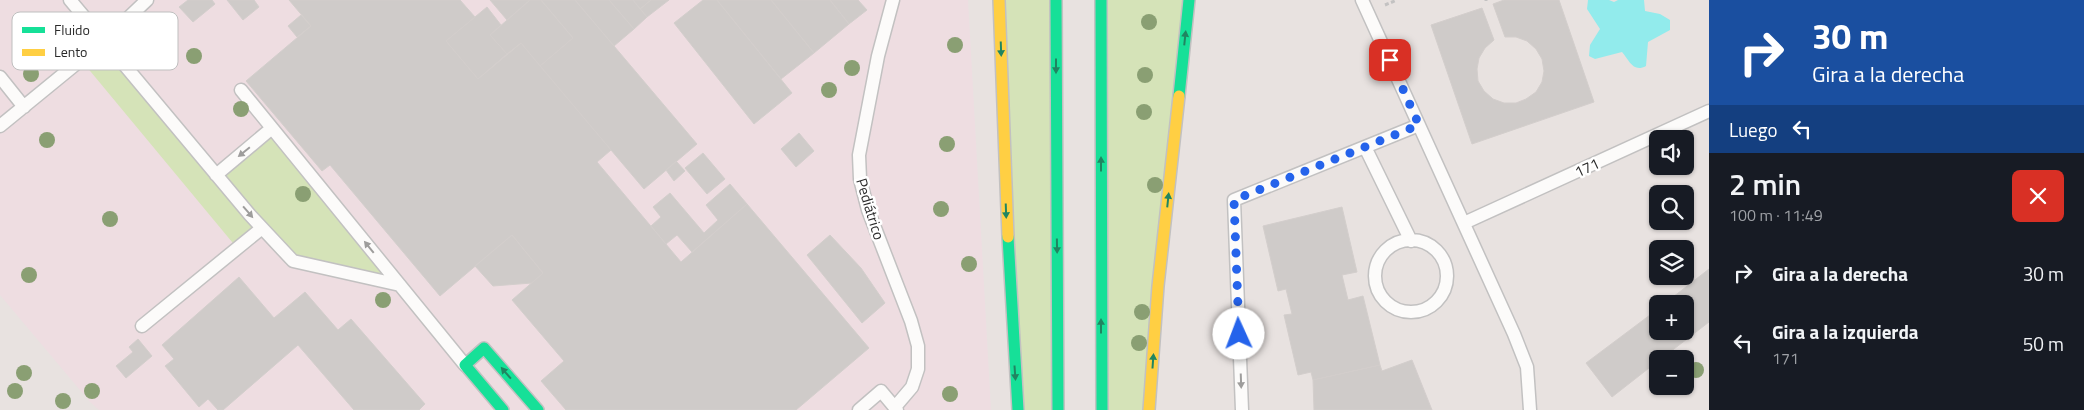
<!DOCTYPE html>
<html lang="es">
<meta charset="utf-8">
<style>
:root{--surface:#171b24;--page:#242831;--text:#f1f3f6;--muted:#9ea1a6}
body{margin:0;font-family:"Titillium Web",sans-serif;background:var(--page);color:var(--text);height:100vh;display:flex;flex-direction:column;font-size:19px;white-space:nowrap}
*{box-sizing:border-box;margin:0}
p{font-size:16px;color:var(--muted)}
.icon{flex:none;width:28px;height:28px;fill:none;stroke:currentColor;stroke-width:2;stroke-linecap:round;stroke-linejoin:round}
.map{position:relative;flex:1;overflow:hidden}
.side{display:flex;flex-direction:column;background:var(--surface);width:375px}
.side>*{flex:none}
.banner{background:#1a4fa0;color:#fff;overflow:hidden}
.tools{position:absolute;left:1649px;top:130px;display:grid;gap:10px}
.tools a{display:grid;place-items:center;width:45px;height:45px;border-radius:8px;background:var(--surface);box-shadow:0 1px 4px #0004;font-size:25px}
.pin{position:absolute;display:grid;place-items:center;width:42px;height:42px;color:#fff;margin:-21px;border-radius:10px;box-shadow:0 2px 8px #0006}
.me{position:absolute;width:55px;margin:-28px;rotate:358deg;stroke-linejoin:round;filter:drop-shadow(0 0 4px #0008)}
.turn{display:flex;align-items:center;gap:18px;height:105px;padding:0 20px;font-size:22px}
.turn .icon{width:65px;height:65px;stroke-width:2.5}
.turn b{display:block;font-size:35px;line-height:42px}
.then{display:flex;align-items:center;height:48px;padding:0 20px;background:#0003;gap:10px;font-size:19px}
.round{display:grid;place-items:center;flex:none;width:52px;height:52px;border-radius:8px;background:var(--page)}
.overview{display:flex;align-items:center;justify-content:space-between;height:85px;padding:0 20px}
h1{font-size:30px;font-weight:600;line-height:38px}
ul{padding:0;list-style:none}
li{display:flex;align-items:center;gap:15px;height:70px;padding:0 20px}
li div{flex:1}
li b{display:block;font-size:19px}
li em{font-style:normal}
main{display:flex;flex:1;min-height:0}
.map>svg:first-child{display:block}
</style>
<main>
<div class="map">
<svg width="1709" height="410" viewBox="0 0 1709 410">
<rect width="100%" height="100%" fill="#e8e2e0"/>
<path fill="#eedde1" d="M0,0H968L991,410H99L90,402L0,295Z"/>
<path fill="#d5e3b8" d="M999,0H1056L1058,410H1018Z
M1101,0H1189L1149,410H1102Z
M104,41L216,175L272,128L400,285L293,261L262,228L237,248L81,60Z"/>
<path fill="#92ebec" d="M1588,0H1609L1614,2L1618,0H1644L1645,11L1660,14L1670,20V30L1648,42L1646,66C1633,73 1629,60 1622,52L1595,59L1589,56L1590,45L1600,29L1587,9Z"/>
<path fill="#cfcbc9" stroke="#d3cecc" d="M188,0H212L215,4L193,22L179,7Z
M227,0H254L259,7L243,20Z
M289,0H460L475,17L446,41L478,79L521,43L611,150L597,162L681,262L747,204L869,348L796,410H566L541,381L564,361L512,300L543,273L512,235L440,296L330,165L322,171L246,81L311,26Z
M490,0H530L507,20Z
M530,0H541L573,38L540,66L521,43L507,54L490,35Z
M541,0H575L697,144L644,189L540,66L573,38Z
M575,0H609L634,29L614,46Z
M609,0H633L647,17L634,29Z
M633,0H651L640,9Z
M651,0H669L647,17L640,9Z
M703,0H717L792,93L754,124L674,23Z
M717,0H771L814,53L781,79Z
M771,0H830L849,24L814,53Z
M830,0H858L867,10L849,24Z
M1504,0H1559L1594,102L1472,144L1431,25L1482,8L1494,40L1485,48L1479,58L1477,69L1478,81L1484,91L1493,99L1504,103H1516L1526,99L1536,92L1542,82L1544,71L1542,59L1536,49L1527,41L1516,37H1505L1493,4Z
M487,7L501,25L490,35L507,54L478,79L446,41Z
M301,15L311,26L297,37L288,26Z
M799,133L814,151L796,167L781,149Z
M703,153L725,179L707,194L685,168Z
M676,161L685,171L674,181L666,170Z
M730,184L747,204L692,252L677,235L666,244L651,226L661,217L653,207L670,193L704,233L718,220L706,205Z
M1342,207L1357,272L1342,275L1348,300L1363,296L1380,365L1313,380L1311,372L1298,375L1284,315L1292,314L1286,289L1278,291L1263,226Z
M512,235L543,273L532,283L493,286L475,266Z
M830,235L861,268L885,303L862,323L807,255Z
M1709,269V322L1661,359H1658V361L1612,397L1586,363L1658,309V331H1685V304H1664Z
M239,277L274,318L305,292L338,330L351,319L425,404L419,410H354L298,345L223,410H218L208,399L199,407L165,366L174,359L162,345Z
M138,339L152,356L126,378L116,366L133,352L129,347Z
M1412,360L1432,410H1314L1313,380L1380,365L1382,371Z"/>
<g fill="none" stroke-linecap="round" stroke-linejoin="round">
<g stroke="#c2c1c1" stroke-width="15">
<path id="lane" d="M70,0L250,215L293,261L400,285
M893,0L878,56L859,155L860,179L868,210L911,321L918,346V369L912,387L895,407
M1362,0L1514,334L1527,367L1530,410
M0,77L24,107
M241,90L465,365
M0,126L104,41L147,0
M1365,147L1411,241
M216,175L272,128
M1464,223L1709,111
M1375 276a36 36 0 1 1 72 0a36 36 0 1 1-72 0Z
M142,326L262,228
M859,410L881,391L897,410
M1242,410L1234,200L1419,125"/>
</g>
<g stroke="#c2c1c1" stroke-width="14">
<path id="fast" d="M1056,0L1058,410
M1101,0L1102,410
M1179,96L1189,0
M1008,237L1018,410
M503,410L465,365L484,348L538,410"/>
</g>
<g stroke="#c2c1c1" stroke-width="14">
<path id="slow" d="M999,0L1008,237
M1149,410L1158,286L1179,96"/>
</g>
<path stroke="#c3c2c2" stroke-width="3" stroke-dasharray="4 2.5" stroke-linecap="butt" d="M1486,0V1
M1385,5L1397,0"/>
<use href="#lane" stroke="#fcfbfa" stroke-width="12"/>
<use href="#fast" stroke="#16e098" stroke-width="11"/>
<use href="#slow" stroke="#ffcf43" stroke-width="11"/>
</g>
<g fill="#8a9f73">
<circle cx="1149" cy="22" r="8"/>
<circle cx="955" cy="45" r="8"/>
<circle cx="194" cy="56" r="8"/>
<circle cx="852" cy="68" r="8"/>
<circle cx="31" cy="74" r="8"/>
<circle cx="1145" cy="75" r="8"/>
<circle cx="829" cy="90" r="8"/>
<circle cx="241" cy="109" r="8"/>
<circle cx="1144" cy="112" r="8"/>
<circle cx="47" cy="140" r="8"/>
<circle cx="947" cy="144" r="8"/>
<circle cx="1155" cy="185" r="8"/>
<circle cx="303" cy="194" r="8"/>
<circle cx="941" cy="209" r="8"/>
<circle cx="110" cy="219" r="8"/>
<circle cx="969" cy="264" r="8"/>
<circle cx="29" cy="275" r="8"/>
<circle cx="383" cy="300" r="8"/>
<circle cx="1142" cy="312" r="8"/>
<circle cx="1139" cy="343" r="8"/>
<circle cx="1696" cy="370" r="8"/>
<circle cx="24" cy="373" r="8"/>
<circle cx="15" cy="391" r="8"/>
<circle cx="92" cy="391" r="8"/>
<circle cx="950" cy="394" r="8"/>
<circle cx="63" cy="401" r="8"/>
</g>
<defs><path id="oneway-solid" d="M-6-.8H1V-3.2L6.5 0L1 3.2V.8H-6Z" transform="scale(1.25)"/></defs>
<g fill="#208561">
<use href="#oneway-solid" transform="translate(1185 38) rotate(-84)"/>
<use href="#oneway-solid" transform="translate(1001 49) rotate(88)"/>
<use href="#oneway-solid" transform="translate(1056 66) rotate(90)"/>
<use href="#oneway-solid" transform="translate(1101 164) rotate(-90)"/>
<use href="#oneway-solid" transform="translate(1168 200) rotate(-84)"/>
<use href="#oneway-solid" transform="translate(1006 211) rotate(88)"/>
<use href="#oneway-solid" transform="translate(1057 246) rotate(89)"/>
<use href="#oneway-solid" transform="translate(1101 326) rotate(-90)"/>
<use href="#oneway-solid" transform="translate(1153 361) rotate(-86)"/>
<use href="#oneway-solid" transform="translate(506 373) rotate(-131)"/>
<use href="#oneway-solid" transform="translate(1015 373) rotate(86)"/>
</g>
<g fill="#9e9d9c">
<use href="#oneway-solid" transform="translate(244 152) rotate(141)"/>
<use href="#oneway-solid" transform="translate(248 212) rotate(49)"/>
<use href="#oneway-solid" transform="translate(369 247) rotate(-129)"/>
<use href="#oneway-solid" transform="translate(1241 381) rotate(88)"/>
</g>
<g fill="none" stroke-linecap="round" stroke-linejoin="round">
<path stroke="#2563eb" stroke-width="9" stroke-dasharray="0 16.2" d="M1239,334L1234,200L1419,125L1390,60"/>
</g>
<g text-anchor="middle" stroke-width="5" stroke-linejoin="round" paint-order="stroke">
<g font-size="15" fill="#2a2a2a" stroke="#fff">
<text transform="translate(1587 168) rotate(-25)" y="5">171</text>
<text transform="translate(870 209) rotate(73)" y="5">Pediátrico</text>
</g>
</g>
<rect x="12" y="12" width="166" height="58" rx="8" fill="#fff" stroke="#bfbfbf" stroke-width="1"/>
<rect x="22" y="27" width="23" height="6" fill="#16e098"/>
<rect x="22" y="49" width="23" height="7" fill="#ffcf43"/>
<g font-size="14" fill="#2a2a2a">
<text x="54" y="35">Fluido</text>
<text x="54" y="57">Lento</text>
</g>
</svg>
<div class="tools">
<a><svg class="icon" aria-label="sound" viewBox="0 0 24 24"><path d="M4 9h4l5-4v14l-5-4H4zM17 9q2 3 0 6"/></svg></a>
<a><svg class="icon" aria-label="search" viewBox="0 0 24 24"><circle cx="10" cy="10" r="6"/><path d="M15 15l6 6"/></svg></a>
<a><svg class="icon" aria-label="layers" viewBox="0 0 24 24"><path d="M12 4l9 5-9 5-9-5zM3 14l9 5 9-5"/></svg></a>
<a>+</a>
<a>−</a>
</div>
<div class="pin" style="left:1390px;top:60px;background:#d93025"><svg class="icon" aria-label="arrive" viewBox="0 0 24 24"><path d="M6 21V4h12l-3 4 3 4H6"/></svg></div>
<svg class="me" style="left:1239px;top:334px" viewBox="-20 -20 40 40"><circle r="19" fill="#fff"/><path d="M0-13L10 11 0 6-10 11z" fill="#2563eb"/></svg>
</div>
<section class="side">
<div class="banner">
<div class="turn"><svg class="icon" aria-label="right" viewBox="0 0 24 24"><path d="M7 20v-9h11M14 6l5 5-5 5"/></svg><div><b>30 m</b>Gira a la derecha</div></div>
<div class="then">Luego<svg class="icon" aria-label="left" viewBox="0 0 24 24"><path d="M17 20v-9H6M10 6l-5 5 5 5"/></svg></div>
</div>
<div class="overview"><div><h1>2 min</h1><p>100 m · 11:49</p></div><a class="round" style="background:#d93025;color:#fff"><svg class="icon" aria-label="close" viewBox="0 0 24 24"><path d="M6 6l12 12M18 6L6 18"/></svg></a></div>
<ul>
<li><svg class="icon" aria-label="right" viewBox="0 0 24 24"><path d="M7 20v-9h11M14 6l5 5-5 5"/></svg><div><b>Gira a la derecha</b></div><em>30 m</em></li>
<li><svg class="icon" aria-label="left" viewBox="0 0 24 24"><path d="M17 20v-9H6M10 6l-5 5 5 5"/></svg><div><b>Gira a la izquierda</b><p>171</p></div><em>50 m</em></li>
</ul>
</section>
</main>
